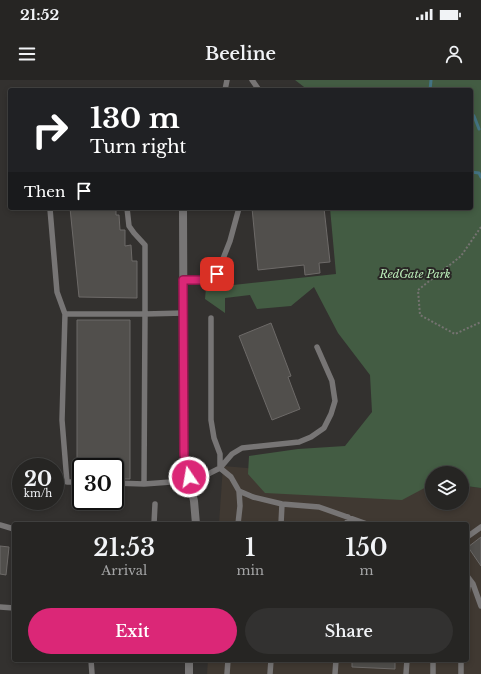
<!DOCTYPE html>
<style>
:root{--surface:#262523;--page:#323130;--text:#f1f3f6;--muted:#a4a5a6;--line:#424241;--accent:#db2777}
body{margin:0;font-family:"Libre Baskerville",serif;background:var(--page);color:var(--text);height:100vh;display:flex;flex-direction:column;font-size:15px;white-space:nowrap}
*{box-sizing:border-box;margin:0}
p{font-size:13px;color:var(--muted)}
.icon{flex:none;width:22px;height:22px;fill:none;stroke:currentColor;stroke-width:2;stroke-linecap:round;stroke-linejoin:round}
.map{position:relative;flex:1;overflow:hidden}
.side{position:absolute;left:12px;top:442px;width:457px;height:140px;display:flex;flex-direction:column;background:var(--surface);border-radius:4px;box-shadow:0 2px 6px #0003,0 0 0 1px var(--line)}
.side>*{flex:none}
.banner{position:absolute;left:8px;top:8px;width:465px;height:122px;border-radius:4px;box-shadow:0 2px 6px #0003,0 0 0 1px var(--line);background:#202124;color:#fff;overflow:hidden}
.fabs{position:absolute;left:425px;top:386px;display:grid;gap:8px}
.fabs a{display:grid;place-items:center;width:44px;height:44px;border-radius:50%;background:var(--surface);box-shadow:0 2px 6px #0003,0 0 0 1px var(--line);font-size:20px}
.speed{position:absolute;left:12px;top:378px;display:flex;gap:8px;font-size:20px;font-weight:700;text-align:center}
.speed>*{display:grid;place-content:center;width:52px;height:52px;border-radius:50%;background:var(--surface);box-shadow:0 2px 6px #0003,0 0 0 1px var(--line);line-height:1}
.speed small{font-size:10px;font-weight:400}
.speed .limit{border:2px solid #111;border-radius:6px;background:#fff;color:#111}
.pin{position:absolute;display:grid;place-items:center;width:34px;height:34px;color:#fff;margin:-17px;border-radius:8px;box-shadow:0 2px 6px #0006}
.me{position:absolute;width:44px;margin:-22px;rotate:348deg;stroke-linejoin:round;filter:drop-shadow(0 0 3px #0008)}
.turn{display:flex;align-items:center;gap:14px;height:84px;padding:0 16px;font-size:18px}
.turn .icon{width:52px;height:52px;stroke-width:2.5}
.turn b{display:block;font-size:28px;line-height:34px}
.then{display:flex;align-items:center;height:38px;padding:0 16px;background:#0003;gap:8px;font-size:15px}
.eta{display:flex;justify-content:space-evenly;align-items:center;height:68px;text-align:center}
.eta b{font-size:24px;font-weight:600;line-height:28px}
.action{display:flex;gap:8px;margin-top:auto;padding:8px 16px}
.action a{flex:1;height:46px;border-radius:24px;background:var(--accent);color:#fff;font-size:16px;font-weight:600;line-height:46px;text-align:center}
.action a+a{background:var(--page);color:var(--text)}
.status{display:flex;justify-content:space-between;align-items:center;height:28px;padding:0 20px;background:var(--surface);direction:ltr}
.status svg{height:11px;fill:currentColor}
header{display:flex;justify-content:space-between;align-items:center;height:52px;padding:0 16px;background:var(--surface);font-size:18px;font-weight:600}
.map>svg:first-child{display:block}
</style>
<div class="status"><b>21:52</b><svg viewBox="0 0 49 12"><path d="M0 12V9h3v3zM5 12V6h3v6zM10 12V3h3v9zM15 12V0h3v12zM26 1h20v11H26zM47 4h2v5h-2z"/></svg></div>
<header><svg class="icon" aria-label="menu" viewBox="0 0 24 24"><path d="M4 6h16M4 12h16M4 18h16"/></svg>Beeline<svg class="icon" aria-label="person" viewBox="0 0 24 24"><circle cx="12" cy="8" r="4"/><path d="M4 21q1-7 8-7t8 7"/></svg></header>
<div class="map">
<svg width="481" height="594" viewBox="0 0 481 594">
<rect width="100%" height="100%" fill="#33312f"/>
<path fill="#403932" d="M223,386L432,403V423H462V406L481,408V594H207L208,580H467V444H219Z"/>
<path fill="#435c43" d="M295,0H481V408L466,406L462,400V393H458L457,391L452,393H432V404L402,420L265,413L248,394L249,376L298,369L345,366L372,332L370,295L338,253L314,207L291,226L257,229L250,215L225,218V233L205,219L206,208L336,194L330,128H471V10H308Z"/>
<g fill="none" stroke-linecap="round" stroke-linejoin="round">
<path stroke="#447383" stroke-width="3" d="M430,10L431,0
M471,33L474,36L479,49
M471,92L479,93L481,97"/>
</g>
<path fill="#514f4c" stroke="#6d6a68" d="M70,128H116V135H119L120,150H125V166L131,165L132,181H137V218L79,217Z
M252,128H324L330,182L319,183L320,193L305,195L304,185L258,190Z
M77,240H130V399H115V387H77Z
M271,243L291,296L288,297L300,329L272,340L239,256Z
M481,457V486L468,467Z
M0,466L9,467L6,495L0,494Z
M352,580H395V589L352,587Z"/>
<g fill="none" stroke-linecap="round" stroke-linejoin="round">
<path stroke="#757371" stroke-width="2" stroke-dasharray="2 2" stroke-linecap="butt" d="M481,147L461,176L418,210L420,235L455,254L481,242"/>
<path stroke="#777575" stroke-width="5.5" d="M252,0L259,10
M225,10L227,0
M127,128L129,146L134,153L145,165V234L184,233
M50,129L57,212L65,234
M183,200H202L217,194L230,161L239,128
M211,238V340L214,358L220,374V388L232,374L242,368L299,362L311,357L324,348L331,334L335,321L332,301L317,267
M81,402H67L62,340L65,234H145L144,404L171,402L189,397
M115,403L144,404
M190,403L220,388L231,397L239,411L240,426L238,444
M239,411L253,417L282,424L319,427L367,444
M154,444L155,424
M281,444L282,424
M347,444L348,437
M0,445L14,449
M467,457L481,447
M467,496L473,504L481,526
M467,515L469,499
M0,527L14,528
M91,580L92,594
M461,580V594
M227,594L228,580
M270,594L271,580
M335,594L336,580
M406,594L407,580
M433,594V580"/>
<path stroke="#777575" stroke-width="8" d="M183,128L184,375L194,421L196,444
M189,594V580"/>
</g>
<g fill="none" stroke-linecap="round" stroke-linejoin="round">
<g stroke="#8e194d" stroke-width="10">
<path id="route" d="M189,397L184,375L183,200H202L217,194"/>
</g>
<use href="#route" stroke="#db2777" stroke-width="7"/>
</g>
<g text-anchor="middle" stroke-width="4" stroke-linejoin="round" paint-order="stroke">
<g font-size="11" font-style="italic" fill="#bbedb9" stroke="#292725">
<text x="415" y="198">RedGate Park</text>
</g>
</g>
</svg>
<div class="fabs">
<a><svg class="icon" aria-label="layers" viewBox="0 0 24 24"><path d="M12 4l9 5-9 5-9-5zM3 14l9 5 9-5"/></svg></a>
</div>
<div class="speed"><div>20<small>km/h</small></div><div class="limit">30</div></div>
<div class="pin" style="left:217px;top:194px;background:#d93025"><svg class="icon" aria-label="arrive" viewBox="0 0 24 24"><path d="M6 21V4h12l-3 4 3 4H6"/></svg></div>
<svg class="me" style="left:189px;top:397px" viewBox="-20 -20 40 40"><circle r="17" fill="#db2777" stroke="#fff" stroke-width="3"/><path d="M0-11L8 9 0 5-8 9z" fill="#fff"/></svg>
<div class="banner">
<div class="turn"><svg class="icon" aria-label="right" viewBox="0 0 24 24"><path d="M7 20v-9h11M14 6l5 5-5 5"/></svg><div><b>130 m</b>Turn right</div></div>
<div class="then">Then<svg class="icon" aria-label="arrive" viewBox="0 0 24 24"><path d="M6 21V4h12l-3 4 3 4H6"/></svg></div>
</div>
<section class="side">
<div class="eta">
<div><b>21:53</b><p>Arrival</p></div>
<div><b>1</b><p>min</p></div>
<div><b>150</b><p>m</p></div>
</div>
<div class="action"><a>Exit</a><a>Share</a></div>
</section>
</div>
